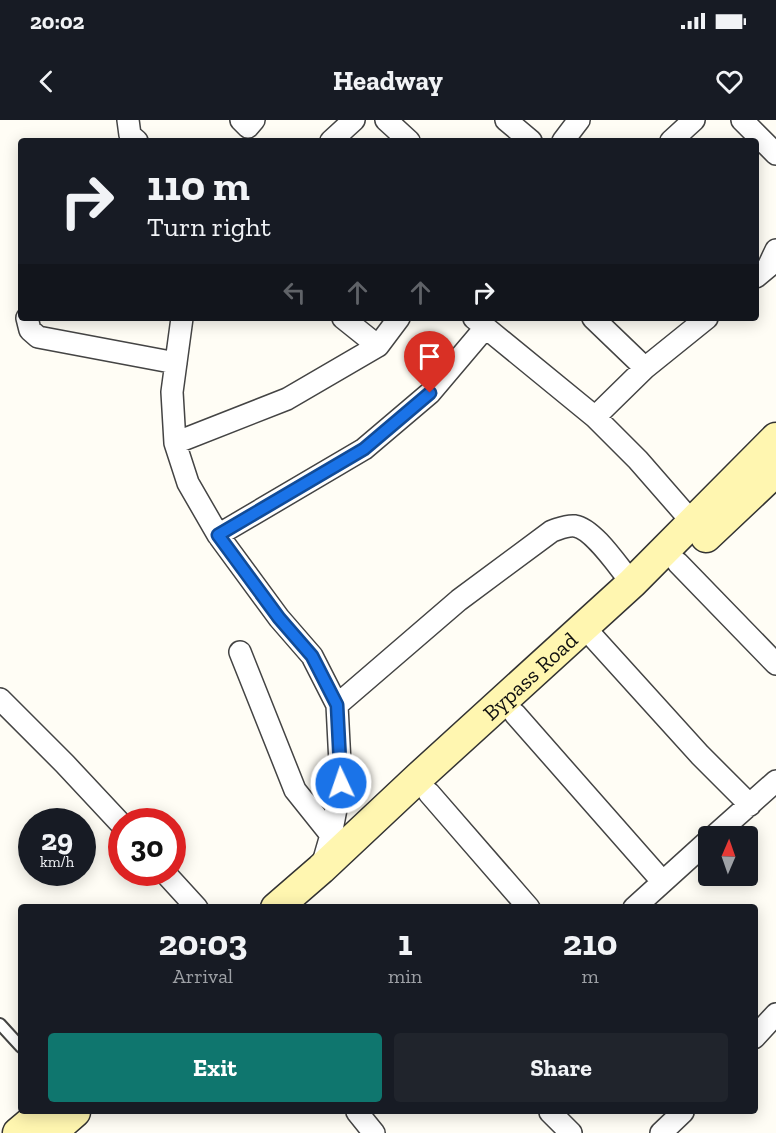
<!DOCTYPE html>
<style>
:root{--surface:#171b24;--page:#20242c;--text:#f1f3f6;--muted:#9ea1a6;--accent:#0f766e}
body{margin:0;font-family:"Zilla Slab",serif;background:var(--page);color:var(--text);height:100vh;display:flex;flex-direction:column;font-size:22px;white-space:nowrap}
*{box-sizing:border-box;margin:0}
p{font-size:20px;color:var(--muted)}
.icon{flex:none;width:33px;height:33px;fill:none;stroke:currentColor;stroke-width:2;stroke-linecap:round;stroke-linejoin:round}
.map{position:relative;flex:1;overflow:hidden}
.details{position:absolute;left:18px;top:784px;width:740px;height:210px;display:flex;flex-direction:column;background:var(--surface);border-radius:6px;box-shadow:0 3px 15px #0003}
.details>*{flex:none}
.top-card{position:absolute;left:18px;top:18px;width:741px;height:183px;border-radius:6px;box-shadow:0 3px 15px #0003;background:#171b24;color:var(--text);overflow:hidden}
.needle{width:39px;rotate:2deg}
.buttons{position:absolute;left:698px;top:706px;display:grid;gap:12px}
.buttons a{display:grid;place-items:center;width:60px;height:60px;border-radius:6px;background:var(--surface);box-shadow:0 3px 15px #0003;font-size:30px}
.speed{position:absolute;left:18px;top:688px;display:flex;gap:12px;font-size:30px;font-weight:700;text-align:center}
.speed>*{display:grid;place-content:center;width:78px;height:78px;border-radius:50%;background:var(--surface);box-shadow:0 3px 15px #0003;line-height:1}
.speed small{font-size:15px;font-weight:400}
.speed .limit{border:9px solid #d22;background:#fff;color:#111}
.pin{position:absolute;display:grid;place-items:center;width:51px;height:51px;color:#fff;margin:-62px -26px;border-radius:50% 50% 50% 0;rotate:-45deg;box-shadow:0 0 6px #0007}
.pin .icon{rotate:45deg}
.me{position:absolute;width:66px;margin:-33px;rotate:357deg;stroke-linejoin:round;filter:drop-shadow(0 0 4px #0008)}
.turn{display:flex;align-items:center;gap:21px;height:126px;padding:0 30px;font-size:27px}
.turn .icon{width:78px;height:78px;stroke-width:2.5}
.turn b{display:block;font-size:42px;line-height:51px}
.lanes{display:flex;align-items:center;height:57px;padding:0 30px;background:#0003;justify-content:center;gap:30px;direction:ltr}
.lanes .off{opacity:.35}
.eta{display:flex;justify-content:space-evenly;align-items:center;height:102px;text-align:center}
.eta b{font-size:36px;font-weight:700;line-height:42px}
.cta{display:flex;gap:12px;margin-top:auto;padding:12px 30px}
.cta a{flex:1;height:69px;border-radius:6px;background:var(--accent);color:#fff;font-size:24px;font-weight:700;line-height:69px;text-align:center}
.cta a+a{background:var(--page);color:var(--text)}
.status{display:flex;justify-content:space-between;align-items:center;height:42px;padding:0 30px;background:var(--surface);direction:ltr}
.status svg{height:16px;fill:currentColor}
header{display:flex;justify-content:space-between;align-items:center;height:78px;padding:0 30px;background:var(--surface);font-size:27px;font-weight:700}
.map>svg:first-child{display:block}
</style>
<div class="status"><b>20:02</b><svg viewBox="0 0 49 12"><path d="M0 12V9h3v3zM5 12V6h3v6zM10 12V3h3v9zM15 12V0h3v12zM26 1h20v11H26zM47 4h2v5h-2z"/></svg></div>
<header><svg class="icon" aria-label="back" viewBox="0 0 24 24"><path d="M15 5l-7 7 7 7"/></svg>Headway<svg class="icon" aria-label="heart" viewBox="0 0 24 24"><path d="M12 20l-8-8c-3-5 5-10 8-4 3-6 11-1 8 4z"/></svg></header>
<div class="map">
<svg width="776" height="1013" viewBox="0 0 776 1013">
<rect width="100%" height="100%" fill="#fffdf5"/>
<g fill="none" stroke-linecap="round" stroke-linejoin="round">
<g stroke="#444" stroke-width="14">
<path id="lane" d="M0,904L21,927"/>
</g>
<g stroke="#444" stroke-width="24">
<path id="street" d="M128,0L130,15L137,21
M241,0L248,7L254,0
M386,0L409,21
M506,0L531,21
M742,0L776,34
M331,21L354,0
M563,21L579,0
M671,21L694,0
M756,157L768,147L776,130
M27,198L30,210L38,217L176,243
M182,198L172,272L175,323L188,363L218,415L279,498L312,536L337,585L341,663L331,715L322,746
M343,198L378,226
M474,198L595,297L638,340L693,403
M593,198L645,248
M595,297L645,248L707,198
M175,323L287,279L378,226L399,198
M218,415L364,329L430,273L485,208
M678,443L776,544
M594,518L700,635L750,685
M240,532L295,670L331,715
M0,579L65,644L122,705
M337,585L459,480L552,411C559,409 566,405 575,406C594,409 619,448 632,463
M515,594L662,761
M429,673L529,788
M713,717L776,661
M165,753L197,788
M634,788L708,721
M754,918L776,894
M357,992L374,1013
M550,992L571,1013
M661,1013L683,992"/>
</g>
<g stroke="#333" stroke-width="33">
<g id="secondary">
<path d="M706,417L776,351"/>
<path id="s1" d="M276,788L321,749L419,657L632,463L776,318"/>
<path d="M18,1013L43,992"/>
<path d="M51,1013L75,992"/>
</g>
</g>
<use href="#lane" stroke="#fff" stroke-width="10"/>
<use href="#street" stroke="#fff" stroke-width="21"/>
<use href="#secondary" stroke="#fff6b0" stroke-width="30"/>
</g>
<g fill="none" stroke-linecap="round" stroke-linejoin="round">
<g stroke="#114b97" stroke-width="15">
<path id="route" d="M341,663L337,585L312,536L279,498L218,415L364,329L430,273"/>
</g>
<use href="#route" stroke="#1a73e8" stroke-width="10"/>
</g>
<g text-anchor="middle" stroke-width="6" stroke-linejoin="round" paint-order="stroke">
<g font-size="22" fill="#111" stroke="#fff">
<text dy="8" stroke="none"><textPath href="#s1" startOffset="344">Bypass Road</textPath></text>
</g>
</g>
</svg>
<div class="buttons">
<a><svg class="needle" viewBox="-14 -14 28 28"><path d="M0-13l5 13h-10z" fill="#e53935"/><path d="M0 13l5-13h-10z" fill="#9ea1a6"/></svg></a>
</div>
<div class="speed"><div>29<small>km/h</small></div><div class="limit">30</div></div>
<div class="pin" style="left:430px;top:273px;background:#d93025"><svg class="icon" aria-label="arrive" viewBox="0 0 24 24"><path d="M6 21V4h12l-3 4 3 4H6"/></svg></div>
<svg class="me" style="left:341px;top:663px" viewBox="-20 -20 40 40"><circle r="17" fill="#1a73e8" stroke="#fff" stroke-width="3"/><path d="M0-11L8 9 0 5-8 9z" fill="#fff"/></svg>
<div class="top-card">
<div class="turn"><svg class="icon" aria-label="right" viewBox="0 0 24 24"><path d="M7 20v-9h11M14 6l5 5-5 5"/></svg><div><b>110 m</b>Turn right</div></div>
<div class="lanes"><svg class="icon off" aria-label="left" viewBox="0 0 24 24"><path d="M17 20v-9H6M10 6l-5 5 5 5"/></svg><svg class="icon off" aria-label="ahead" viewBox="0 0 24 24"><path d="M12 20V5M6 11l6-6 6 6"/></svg><svg class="icon off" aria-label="ahead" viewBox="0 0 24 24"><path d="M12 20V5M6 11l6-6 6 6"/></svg><svg class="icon" aria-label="right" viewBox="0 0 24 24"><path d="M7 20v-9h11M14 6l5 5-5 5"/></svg></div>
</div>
<section class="details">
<div class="eta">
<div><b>20:03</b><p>Arrival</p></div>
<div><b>1</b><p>min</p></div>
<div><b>210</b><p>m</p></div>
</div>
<div class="cta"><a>Exit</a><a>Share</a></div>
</section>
</div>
